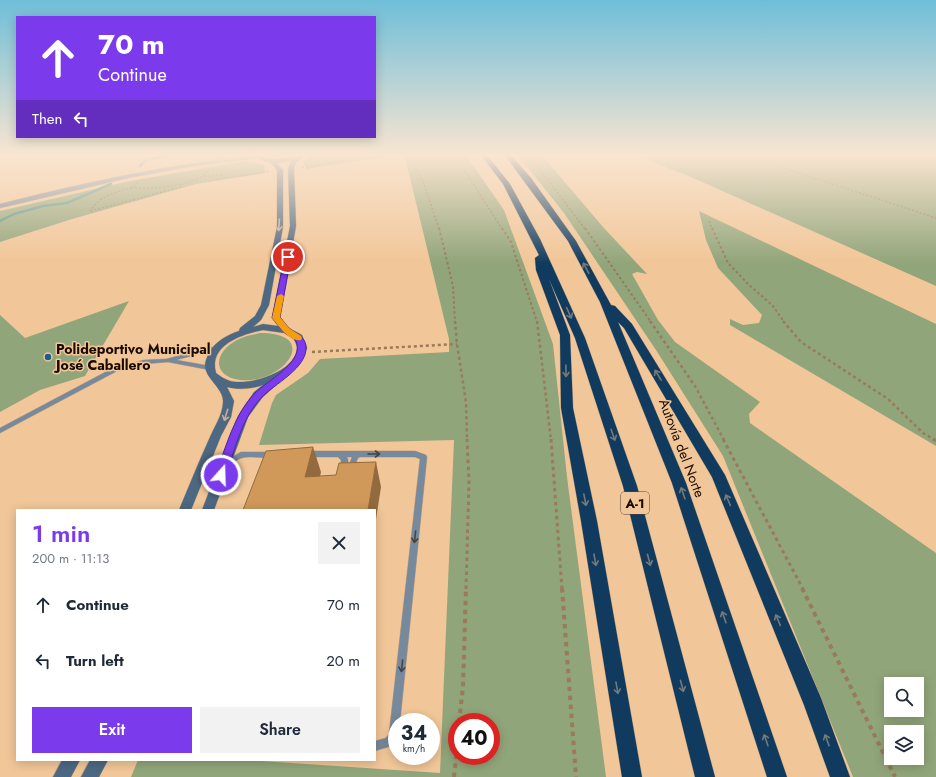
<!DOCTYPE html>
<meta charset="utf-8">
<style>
:root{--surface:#fff;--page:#f2f2f3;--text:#1f2937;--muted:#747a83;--accent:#7c3aed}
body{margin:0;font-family:Jost,sans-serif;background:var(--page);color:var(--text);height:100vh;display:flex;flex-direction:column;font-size:15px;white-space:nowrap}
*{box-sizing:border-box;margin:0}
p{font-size:13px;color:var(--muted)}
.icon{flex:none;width:22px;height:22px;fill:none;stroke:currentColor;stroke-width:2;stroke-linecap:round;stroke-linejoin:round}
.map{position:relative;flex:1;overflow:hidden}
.sheet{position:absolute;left:16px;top:509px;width:360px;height:252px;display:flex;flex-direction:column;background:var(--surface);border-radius:0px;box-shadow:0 2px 10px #0003}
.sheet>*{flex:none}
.hud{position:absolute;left:16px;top:16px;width:360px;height:122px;border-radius:0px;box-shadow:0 2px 10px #0003;background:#7c3aed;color:#fff;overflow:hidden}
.controls{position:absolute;left:884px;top:677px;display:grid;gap:8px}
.controls a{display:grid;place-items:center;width:40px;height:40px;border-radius:0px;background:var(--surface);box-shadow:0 2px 10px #0003;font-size:20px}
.speed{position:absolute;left:388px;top:713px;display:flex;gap:8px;font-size:20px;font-weight:700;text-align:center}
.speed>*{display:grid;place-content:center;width:52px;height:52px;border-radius:50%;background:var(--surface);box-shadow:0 2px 10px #0003;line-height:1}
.speed small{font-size:10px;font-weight:400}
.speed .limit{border:6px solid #d22;background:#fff;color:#111}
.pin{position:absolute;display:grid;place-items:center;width:34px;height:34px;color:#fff;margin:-17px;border:2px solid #fff;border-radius:50%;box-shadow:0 1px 4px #0007}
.me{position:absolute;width:44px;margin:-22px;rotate:20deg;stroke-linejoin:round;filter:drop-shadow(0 0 3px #0008)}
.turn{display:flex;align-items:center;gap:14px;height:84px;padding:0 16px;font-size:18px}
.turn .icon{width:52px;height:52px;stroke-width:2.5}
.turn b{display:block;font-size:28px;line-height:34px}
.then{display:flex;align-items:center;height:38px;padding:0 16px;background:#0003;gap:8px;font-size:15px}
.round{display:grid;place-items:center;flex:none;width:42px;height:42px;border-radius:0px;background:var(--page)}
.summary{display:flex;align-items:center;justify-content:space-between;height:68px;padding:0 16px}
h1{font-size:24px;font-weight:600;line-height:30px;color:var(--accent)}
.action{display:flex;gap:8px;margin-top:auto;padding:8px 16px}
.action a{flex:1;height:46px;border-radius:0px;background:var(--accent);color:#fff;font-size:16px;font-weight:600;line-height:46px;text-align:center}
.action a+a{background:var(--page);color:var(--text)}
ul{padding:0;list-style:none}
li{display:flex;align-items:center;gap:12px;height:56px;padding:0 16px}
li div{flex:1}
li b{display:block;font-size:15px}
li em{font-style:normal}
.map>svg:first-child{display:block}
</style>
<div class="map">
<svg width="936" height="777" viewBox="0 0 936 777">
<rect width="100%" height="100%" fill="#f1c698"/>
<path fill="#91a57a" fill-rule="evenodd" d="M315,154H465L504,210L553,344L567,477L606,777H131L138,760H247L440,773L454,440L259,445L272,403L276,395L308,373L320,359L449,352V339L405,157L399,155L306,169L303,162ZM457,722H491V756H457Z
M517,154H541L603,227L647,274L637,272L632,274L658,320L675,342L760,402L749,414L750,423L936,553V777H853L723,456L656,350L564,213ZM891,684H917V710H891ZM891,732H917V758H891Z
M640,154H936V286L691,177C682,173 644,160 640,154Z
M246,161L264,165L265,173L196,184L72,219L0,242V211L130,181Z
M699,211L936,324V446L730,325V319L743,325L759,323L762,315L718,268L706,240Z
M129,301L85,376L40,390L0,412V315L25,338Z
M260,333C323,333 282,385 240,380C211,376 214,352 237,340C244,336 252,335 260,333Z"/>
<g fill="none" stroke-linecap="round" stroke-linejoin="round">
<path stroke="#479288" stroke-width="2.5" d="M140,166L146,160L176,154
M0,221L14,214L43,206L67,203L111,184"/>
<g stroke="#caa47d" stroke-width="1">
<path id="lane" d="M6,154H16L7,156L5,155Z
M217,346L219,347L220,348L219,349L176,360L210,366L212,367L213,368L212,369L210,370L168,362L144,364L117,371L0,433V428L113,368L144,360L166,359Z
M307,451H415L426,455L427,457L400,722H397C397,746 398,744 375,751V741L386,738L389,734L420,459L415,457H360L358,458L354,467L352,468L350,467L349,465L352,457H347C349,460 348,465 346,468L344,469L342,468L341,466V460L338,457H307L305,456L304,454L305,452Z
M241,452H272L274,453L275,455L274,457L272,458C265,458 248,456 242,458C236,459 232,466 225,465L224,463L225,461Z"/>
</g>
<g stroke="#caa47d" stroke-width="1">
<path id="street" d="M259,155L262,157L261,158L193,166L128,178L0,208V204C86,182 171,164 259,155Z"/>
</g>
<g stroke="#caa47d" stroke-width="1">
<path id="secondary" d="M254,154C262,154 268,160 278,159C286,159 297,153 303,157L296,163L294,168L296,226L280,318L289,328L302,335L307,348C301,363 293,371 279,380L278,383L262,398L248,417L214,510H202L238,416L254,392L263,385C252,389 238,390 227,387L234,401L231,417L221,436L191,510H179C189,486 199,461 210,437C215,425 222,416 223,403C225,387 200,377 206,360C211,344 224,336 239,331L240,328L255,316L261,305L277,227V170L271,163L258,159ZM291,161L288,168L290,226L272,318L278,326L263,324L253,327L261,320L269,305L283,227V170L277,163ZM263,330L284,333L294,339C295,342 297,345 297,348C296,372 249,386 230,381C224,379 220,376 216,373C208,345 243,334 263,330Z
M62,760H80L71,777H53Z
M90,760H108L99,777H81Z"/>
</g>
<g stroke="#caa47d" stroke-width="1">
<path id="highway" d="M480,154H486L510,184L540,239L585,338L637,486L715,777H695L623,486L575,338L549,279L570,335L573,408L597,521L642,777H622L581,521L561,408L560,335L536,270L535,258L539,255L503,184Z
M504,154H510L531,178L576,241L611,305L615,306L632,324L725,475L821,698L850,777H830L804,705L712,477L624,328L618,322L686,483L787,777H767L672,483L600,302L568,241Z"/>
</g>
<path stroke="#997a5a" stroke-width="1.5" stroke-dasharray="2 2" stroke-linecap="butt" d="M407,154L410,156L424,184L439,229
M454,154L502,229
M528,154L585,229
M741,154L936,218
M302,167L394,154
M204,176L222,175L225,178L270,171
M137,182L135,186C120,192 98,195 91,211L181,187L182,184L204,176L208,170
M131,188H158L182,184
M709,221L712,229"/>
<path stroke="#997a5a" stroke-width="2" stroke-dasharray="2.5 2.5" stroke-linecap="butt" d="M439,228L453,286L455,322
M502,228L511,242L537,322
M585,228L651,322
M712,228L728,263L748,284L773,306L784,322"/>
<path stroke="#997a5a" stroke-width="2.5" stroke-dasharray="3 3" stroke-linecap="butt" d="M455,321L457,344L466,402L467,440
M537,321L551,440
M650,321L695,386L724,440
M783,321L801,342L888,399L923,433L935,440
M312,352L457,344"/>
<path stroke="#997a5a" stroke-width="3" stroke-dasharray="3.5 3.5" stroke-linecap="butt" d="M551,439L562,589
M723,439L803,589
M933,439L936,441
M466,589L469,481L467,439"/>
<path stroke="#997a5a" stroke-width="4" stroke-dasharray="4.5 4.5" stroke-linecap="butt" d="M562,588L576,777
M802,588L895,777
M459,722L463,687L466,588
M454,777L457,749"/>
<use href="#lane" fill="#77899c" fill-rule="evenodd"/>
<use href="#street" fill="#77899c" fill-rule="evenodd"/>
<use href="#secondary" fill="#4d6882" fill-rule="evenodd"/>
<use href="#highway" fill="#103b5e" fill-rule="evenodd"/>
</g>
<path fill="#926a3e" d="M313,447L321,472L315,501L305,477Z
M376,462L381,487L375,526V510H368Z"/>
<path fill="#d09859" stroke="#926a3e" d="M313,447L305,477L336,475L339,463L376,462L368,510H243L266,451Z"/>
<defs><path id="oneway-shaft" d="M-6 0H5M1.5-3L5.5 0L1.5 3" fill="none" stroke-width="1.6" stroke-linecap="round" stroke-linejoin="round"/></defs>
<g stroke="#c8ae92">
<use href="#oneway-shaft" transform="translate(279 225) rotate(94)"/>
<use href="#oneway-shaft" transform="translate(226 415) rotate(107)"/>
</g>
<g stroke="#757a78">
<use href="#oneway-shaft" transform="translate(586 268) rotate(-118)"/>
<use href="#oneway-shaft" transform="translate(569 313) rotate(66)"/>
<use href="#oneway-shaft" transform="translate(566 371) rotate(89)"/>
<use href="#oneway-shaft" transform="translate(658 375) rotate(-122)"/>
<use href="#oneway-shaft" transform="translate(613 435) rotate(71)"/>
<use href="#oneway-shaft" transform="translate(683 493) rotate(-109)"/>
<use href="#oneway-shaft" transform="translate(585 500) rotate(79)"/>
<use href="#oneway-shaft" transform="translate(728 500) rotate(-113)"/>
<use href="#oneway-shaft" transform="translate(595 560) rotate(80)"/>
<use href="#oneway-shaft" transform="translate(649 560) rotate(75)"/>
<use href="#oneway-shaft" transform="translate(724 617) rotate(-109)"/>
<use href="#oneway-shaft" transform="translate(778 620) rotate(-113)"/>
<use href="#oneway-shaft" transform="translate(682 686) rotate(75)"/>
<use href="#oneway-shaft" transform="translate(617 688) rotate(80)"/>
<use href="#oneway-shaft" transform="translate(766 740) rotate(-109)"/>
<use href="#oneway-shaft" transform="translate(827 740) rotate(-110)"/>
</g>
<g stroke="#444446">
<use href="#oneway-shaft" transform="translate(374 454)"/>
<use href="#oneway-shaft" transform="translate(415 537) rotate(96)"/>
<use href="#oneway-shaft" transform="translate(402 666) rotate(96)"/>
</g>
<linearGradient id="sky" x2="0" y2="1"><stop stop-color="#6fbed9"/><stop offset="0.59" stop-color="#f9e5d1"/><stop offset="1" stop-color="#f9e5d1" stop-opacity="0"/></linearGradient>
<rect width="936" height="263" fill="url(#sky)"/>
<path fill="#7c3aed" stroke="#51269a" d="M285,255L291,257L280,317C283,320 285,324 288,327C295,334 305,336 306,346C308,368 274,384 261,398C242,418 235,449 226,475L225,478L221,479L217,478L215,475C226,448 234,414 255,393C267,381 302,363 297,344C296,338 288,336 284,332C280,328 276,322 272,318Z"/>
<path fill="#f59e0b" d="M281,294L284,296L280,317L289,328L301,336L302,338L301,340C289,342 279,326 272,318L277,296Z"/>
<circle fill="#1b5c91" stroke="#f1c698" stroke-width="1.5" cx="48" cy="357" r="4"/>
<g text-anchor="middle" stroke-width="3" stroke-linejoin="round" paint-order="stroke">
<rect fill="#f1c698" stroke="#5a432e" stroke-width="1" x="621" y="492" width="28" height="22" rx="3"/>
<g font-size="13" font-weight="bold" fill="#1a0b00">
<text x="635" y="508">A-1</text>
</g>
<g font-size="14" font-weight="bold" fill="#1a0b00" stroke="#f1c698" text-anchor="start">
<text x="56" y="354">Polideportivo Municipal<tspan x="56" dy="16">José Caballero</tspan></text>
</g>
<g font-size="14" fill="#1a0b00" stroke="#f1c698">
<text transform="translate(682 448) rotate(69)" y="5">Autovía del Norte</text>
</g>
</g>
</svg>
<div class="controls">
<a><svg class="icon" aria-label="search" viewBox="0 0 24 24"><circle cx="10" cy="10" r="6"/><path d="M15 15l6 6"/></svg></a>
<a><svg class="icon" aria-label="layers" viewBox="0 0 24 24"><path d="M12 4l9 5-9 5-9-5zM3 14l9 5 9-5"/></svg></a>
</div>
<div class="speed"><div>34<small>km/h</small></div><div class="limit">40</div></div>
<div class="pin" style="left:288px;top:257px;background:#d93025"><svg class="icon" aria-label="arrive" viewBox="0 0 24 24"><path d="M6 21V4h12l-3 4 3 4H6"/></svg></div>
<svg class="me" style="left:221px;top:475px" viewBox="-20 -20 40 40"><circle r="17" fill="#7c3aed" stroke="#fff" stroke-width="3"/><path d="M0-11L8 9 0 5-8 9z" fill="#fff"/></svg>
<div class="hud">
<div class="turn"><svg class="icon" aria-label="ahead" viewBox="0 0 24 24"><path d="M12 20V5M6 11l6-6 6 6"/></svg><div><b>70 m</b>Continue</div></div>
<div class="then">Then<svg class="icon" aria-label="left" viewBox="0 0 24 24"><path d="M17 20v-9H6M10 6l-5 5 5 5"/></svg></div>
</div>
<section class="sheet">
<div class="summary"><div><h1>1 min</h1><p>200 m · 11:13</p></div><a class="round"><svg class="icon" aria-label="close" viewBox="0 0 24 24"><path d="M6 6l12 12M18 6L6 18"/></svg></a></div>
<ul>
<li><svg class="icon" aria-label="ahead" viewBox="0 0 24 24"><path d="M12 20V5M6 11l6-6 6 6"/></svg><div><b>Continue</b></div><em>70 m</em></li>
<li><svg class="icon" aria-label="left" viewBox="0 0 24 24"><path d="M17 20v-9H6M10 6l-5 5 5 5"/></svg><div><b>Turn left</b></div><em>20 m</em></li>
</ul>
<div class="action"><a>Exit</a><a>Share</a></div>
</section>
</div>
